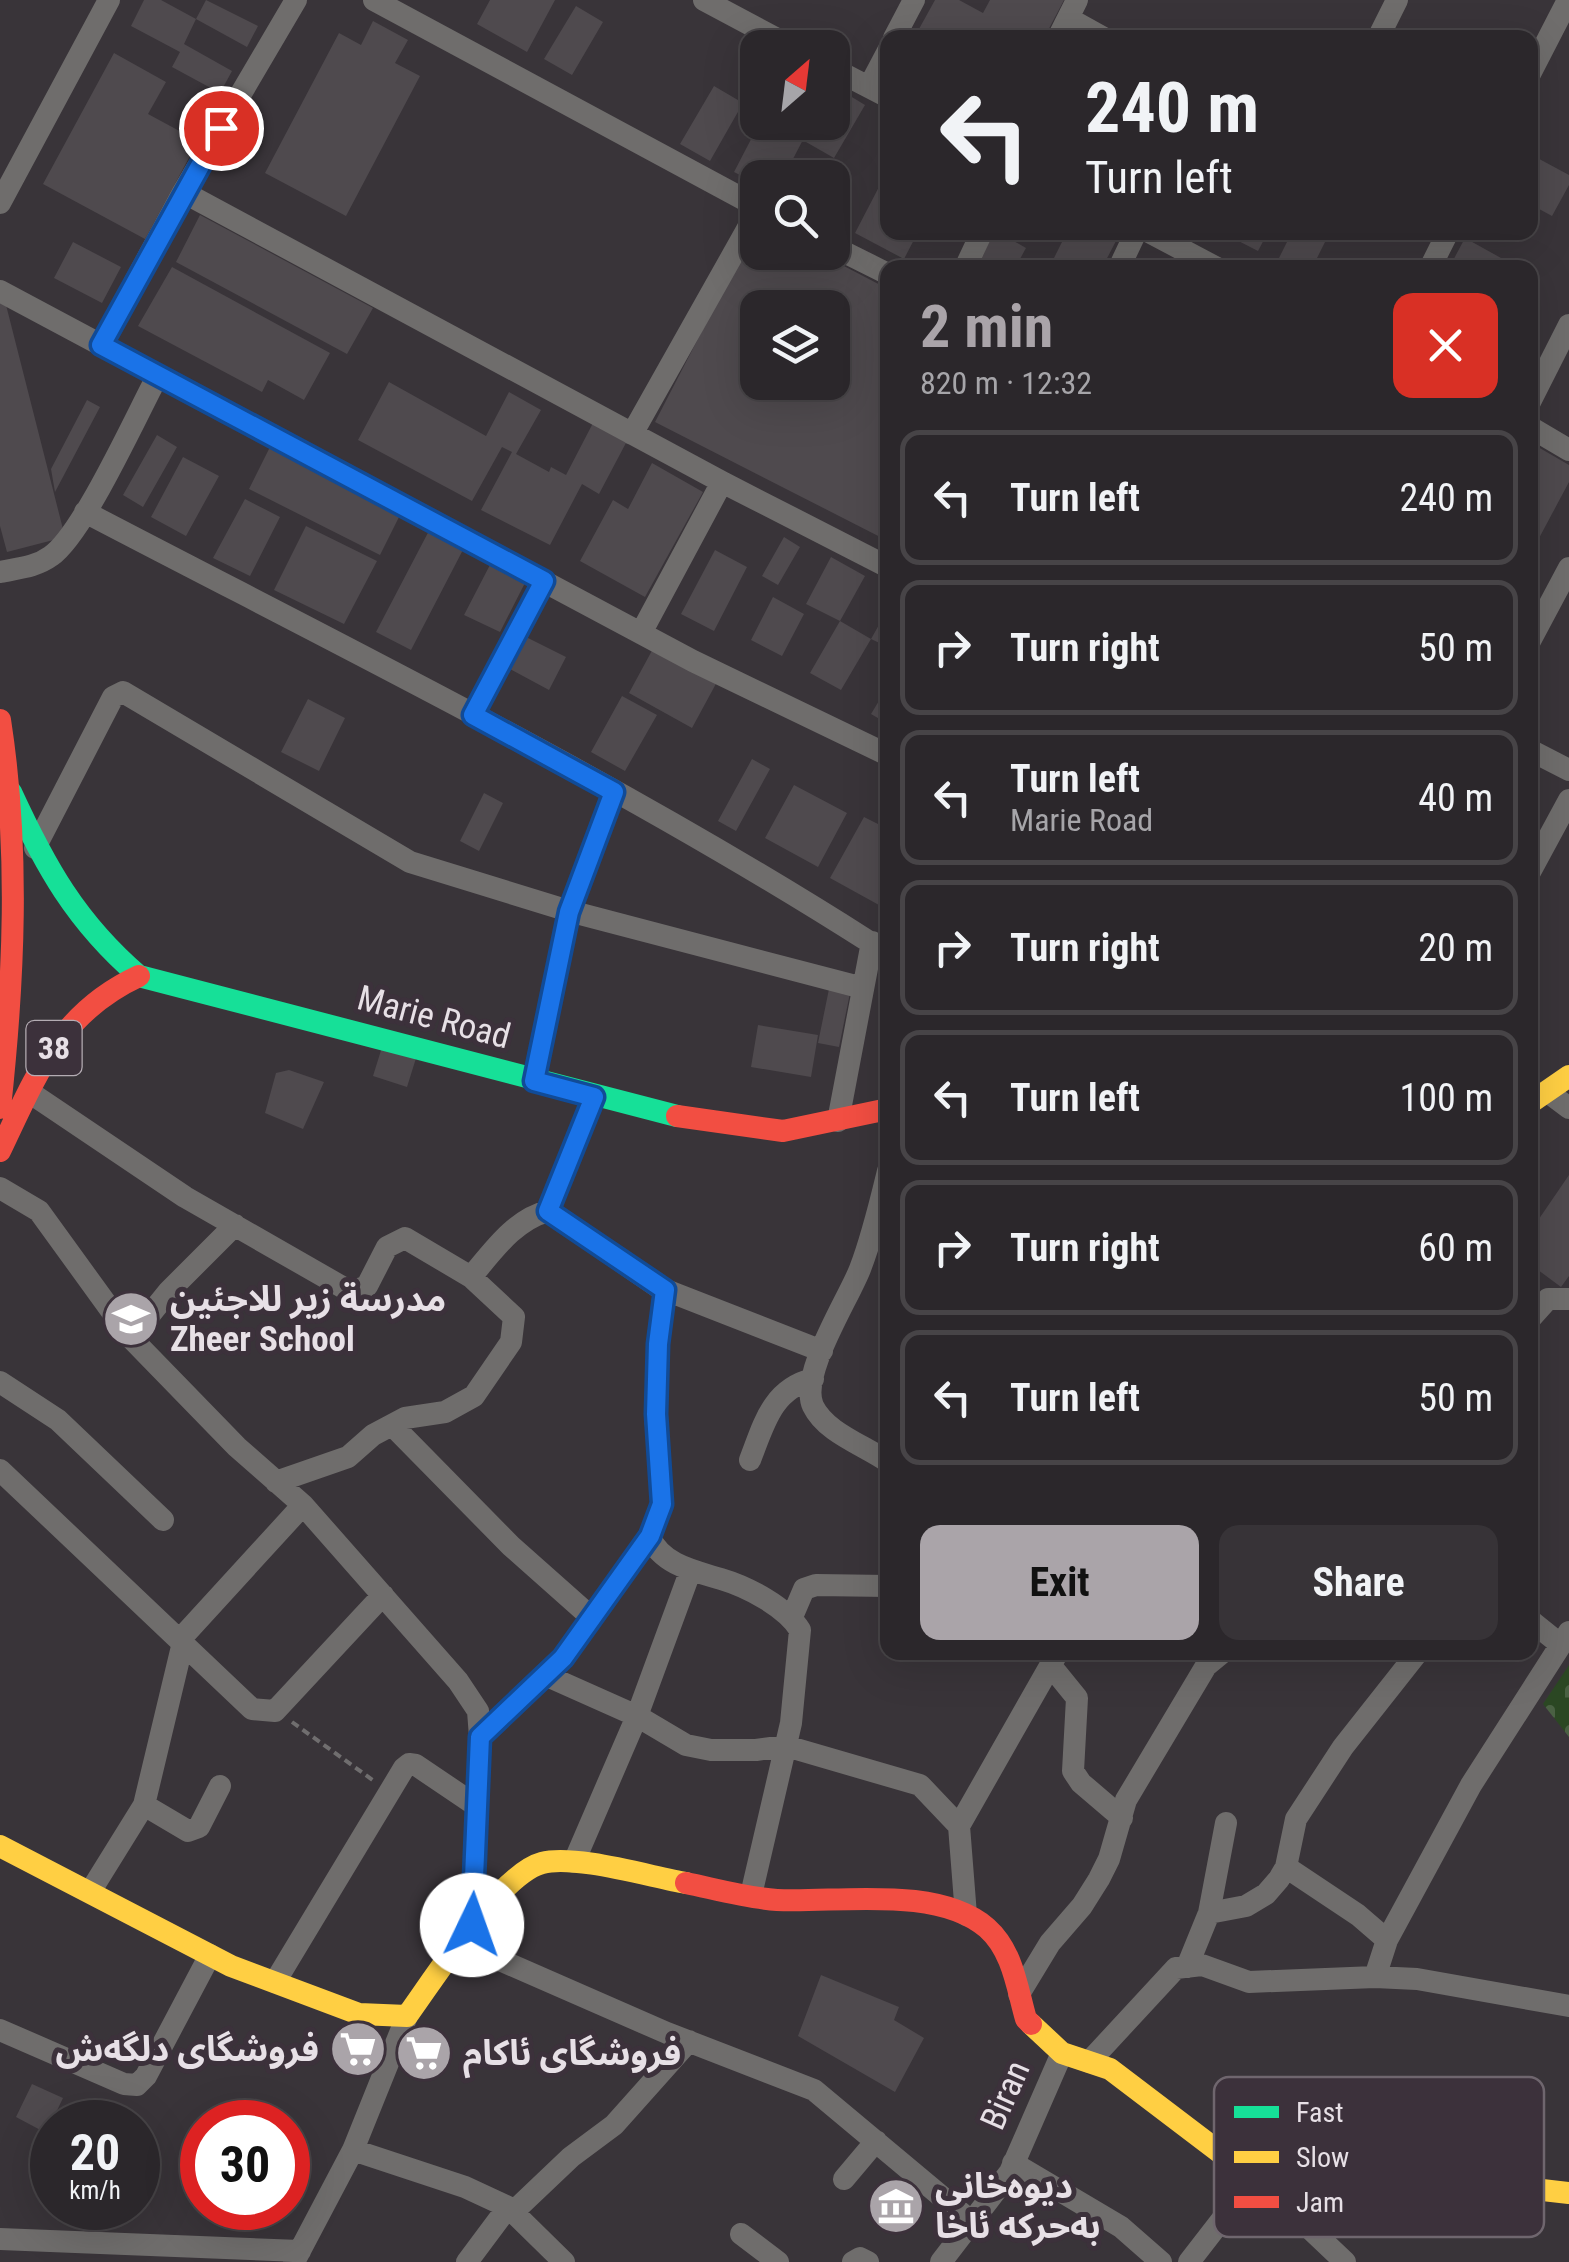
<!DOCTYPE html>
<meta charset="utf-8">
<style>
:root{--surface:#2b272b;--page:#373337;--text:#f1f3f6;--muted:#a6a5a9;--line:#474447;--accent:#aaa4a9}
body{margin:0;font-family:"Roboto Condensed","Noto Sans Arabic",sans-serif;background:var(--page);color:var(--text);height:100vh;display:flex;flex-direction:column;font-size:38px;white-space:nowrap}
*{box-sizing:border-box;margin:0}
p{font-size:32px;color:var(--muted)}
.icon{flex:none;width:55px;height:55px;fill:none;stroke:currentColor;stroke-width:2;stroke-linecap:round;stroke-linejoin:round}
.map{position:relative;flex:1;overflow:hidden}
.panel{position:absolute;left:880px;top:260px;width:658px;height:1400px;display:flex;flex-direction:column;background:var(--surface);border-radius:20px;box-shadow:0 10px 40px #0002,0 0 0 2px var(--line)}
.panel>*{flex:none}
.guide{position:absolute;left:880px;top:30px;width:658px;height:210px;border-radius:20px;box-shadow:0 10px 40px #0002,0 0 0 2px var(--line);background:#2b272b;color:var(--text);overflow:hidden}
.needle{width:65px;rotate:28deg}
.controls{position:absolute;left:740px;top:30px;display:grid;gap:20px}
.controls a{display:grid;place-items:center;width:110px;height:110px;border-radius:20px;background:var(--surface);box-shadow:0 10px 40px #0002,0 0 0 2px var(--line);font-size:50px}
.speed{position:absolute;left:30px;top:2100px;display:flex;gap:20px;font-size:50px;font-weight:700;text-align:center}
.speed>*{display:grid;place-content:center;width:130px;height:130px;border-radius:50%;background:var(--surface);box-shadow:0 10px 40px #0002,0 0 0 2px var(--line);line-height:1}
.speed small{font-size:25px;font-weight:400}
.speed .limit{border:15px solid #d22;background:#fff;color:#111}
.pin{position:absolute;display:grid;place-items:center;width:85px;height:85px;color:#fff;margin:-42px;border:5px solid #fff;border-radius:50%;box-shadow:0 2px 10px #0007}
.me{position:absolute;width:110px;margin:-55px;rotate:3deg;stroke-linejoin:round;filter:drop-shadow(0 0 8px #0008)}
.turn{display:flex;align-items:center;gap:35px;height:210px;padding:0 40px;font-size:45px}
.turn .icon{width:130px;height:130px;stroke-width:2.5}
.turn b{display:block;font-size:70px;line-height:85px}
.round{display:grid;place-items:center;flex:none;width:105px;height:105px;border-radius:20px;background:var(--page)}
.head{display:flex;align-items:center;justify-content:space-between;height:170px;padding:0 40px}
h1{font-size:60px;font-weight:700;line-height:75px;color:var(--accent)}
.cta{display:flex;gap:20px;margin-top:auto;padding:20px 40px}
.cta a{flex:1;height:115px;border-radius:20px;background:var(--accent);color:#111;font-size:40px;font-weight:700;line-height:115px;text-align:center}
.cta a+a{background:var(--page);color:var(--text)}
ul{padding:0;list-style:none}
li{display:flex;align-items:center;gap:30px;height:135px;margin:0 20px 15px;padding:0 20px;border:5px solid var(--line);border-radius:20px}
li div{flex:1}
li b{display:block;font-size:38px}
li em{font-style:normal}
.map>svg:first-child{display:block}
</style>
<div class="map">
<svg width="1569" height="2262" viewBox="0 0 1569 2262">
<defs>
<pattern id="cemetery-stones" width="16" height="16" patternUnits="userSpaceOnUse" patternTransform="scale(2.5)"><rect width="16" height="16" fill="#2b4723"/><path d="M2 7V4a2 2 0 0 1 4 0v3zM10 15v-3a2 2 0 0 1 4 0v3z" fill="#4a6143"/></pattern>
</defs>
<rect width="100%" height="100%" fill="#393439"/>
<path fill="url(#cemetery-stones)" d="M1569,1665V1737L1543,1704Z"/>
<path fill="#4f4a4e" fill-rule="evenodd" d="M144,0H161L196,19L184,44L232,71L220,93L172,67L180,52L131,26Z
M206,0L258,26L247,47L196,19Z
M490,0H555L527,52L477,24Z
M935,0H959L983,13L990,0H1064L1044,38H914Z
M576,6L603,22L572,75L544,59Z
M373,21L408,40L395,63L420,76L346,216L265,173L339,33L361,45Z
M114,53L166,82L148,114L198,141L145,239L43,184Z
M714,86L743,103L710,161L680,144Z
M837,88L865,105L834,158L806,142L817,122H832V97Z
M760,122H784L806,134L783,178H758V184L734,172Z
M1530,154L1569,175V185L1552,216L1530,204Z
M881,183L888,186V232H918L904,259L855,233Z
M200,215L373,308L347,354L176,262Z
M758,223V252H817L888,289V541L655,422ZM758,308H832V382H758Z
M982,232H998L1026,248L1015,268H963Z
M1067,232H1103L1117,239L1102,268H1049Z
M1221,232H1268L1258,251Z
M1292,232H1330L1312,268H1274Z
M1465,238L1519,268H1449Z
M73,242L121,267L102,303L54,278Z
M172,267L330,353L304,400L268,380L262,392L138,326Z
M0,299L5,301L65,537L7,552L0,526Z
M389,382L486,436L509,392L541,410L516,454L549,472L551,467L566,475L593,423L627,441L599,494L582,484L550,545L481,510L512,452L502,447L472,501L358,440Z
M87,400L100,407L55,492L51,469Z
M157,435L177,447L143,507L123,495Z
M272,443L403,509L380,555L249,489Z
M1538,447L1569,465V482L1530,555V461Z
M183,457L219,476L186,536L151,517Z
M652,463L703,492L645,597L580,561L613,500L628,509Z
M245,499L280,517L250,576L213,558Z
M432,525L466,544L411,650L376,632Z
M306,526L377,561L344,624L274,590Z
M784,537L800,547L778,585L762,576Z
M715,550L747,567L714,631L681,614Z
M831,557L865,576L840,621L806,604Z
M492,561L527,579L500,632L464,615Z
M773,597L804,614L782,656L751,640Z
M888,609V647L871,639L841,690L810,673L840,621L871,639Z
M526,637L566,657L549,690L510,669Z
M655,645L718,680L692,728L629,693Z
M888,686V724L871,714Z
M622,696L657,715L625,771L591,752Z
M308,699L345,718L319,771L281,752Z
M752,759L770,769L736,831L718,821Z
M794,785L847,813L818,867L765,838Z
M484,793L503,803L479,851L460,841Z
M864,817L888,829V910L830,878Z
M829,989L850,993L839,1047L818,1043Z
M758,1025L818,1035L811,1077L751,1067Z
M383,1044L417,1055L407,1087L373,1076Z
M289,1070L324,1082L303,1129L265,1113L276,1073Z
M1569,1175V1276L1561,1287L1530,1264V1232Z
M821,1975L899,2007L894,2020L924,2038L895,2092L798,2036Z
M32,2084L63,2098L46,2133L16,2117Z"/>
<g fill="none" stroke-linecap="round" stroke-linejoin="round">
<path stroke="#706e6f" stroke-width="4" stroke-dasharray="8 5" stroke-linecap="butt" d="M292,1722L374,1781"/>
<path stroke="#6f6d6c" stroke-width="22" d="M374,0L758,207
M704,0L794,48
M1068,18L1104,38
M894,38L914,0
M1058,38L1077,0
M1378,38L1397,0
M832,68L888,97
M1530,74L1568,0
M869,87L888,51
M183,192L722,482L888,567
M0,203L109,0
M1149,232L1217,268
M832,246L888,274
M965,268L982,232
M1119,268L1136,232
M1430,268L1448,232
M0,291L693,661L888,755
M101,345L183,192L296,0
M1530,402L1569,325
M1530,427L1569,450
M632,434L758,210
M85,512C349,650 617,781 868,941L888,947
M0,572C19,568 36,567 51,556C83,534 137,414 158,375
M641,633L722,482
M1530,641L1569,568
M473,715L544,581
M1530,750L1569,770
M35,848L113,697L123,692L410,862L569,911L863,988
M1530,872L1569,800
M534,1081L569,911L613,792
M29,1092L185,1197L351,1292L367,1286L387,1247L405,1238L471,1277L514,1317L511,1342L474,1396L445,1412L405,1418L373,1435L348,1457L276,1482
M1549,1093L1569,1108
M838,1121L872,942
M888,1171C880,1204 872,1238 860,1269C848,1300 799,1375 813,1406C826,1433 864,1445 888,1462
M0,1188L39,1211L131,1338L237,1447L303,1505L458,1681L478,1711L480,1737L473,1925
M548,1211L658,1287L822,1351
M471,1277C493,1251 514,1220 548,1211L594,1097
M665,1290L658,1344L655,1414L662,1504L649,1536C662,1565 694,1571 721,1579C748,1587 786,1607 800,1630L791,1723L751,1895
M1530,1319L1548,1299H1569
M131,1338L169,1291L235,1225
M0,1382L58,1420L163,1520
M392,1425L511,1546L591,1617
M750,1460C764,1424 772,1389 813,1379
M0,1470L252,1709L275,1711L383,1595
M792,1617L804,1589L816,1585L888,1586
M1530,1620L1561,1645
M1051,1666L1077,1698L1073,1771L1081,1783L1122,1818
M545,1675L637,1716L686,1745L711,1750H756L786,1746L920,1785L959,1826
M480,1737L563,1659L649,1536
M144,1805L188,1831L199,1827L220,1786
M574,1862L637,1716L690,1572
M1286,1867L1358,1915L1387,1940
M90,1892L144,1805L185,1634L303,1505
M1209,1913L1246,1906L1266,1894L1279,1879L1286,1867L1296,1819L1343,1747L1418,1652
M966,1915L959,1826L1058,1652
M461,1943L667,2033L814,2090L972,2222
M1187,1967L1209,1913L1226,1823
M1375,1977L1387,1940L1471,1785L1569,1632
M275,1982L404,1768L409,1764L416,1765L478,1807
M1019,1994L1050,1943L1082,1906L1099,1879L1109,1859L1126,1800L1206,1666L1223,1652
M0,2030L124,2084L137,2085L146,2076L210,1955
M1089,2062L1176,1968L1202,1965L1249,1982L1375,1977L1417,1979L1569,2006
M353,2150L465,2187L508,2207L564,2262
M1013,2163L1121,2227L1161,2262
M844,2179L876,2141
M1268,2189L1345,2262
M512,2213L571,2157L614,2125L689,2041
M741,2234L778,2262
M0,2239L300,2251
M294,2262L353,2150L407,2016
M467,2262L508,2207
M853,2262L860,2258L868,2262
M941,2262L1010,2172L1062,2053
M1189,2262L1254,2178"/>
<path stroke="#16e098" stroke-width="22" d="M11,792C45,866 76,922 139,976L677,1116"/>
<path stroke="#ffcf43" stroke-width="22" d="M1530,1103L1569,1076
M0,1846L231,1966L359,2014L407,2016C434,1979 500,1874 542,1863C574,1854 651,1877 686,1883
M1031,2024L1062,2053L1110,2069L1268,2189L1304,2191L1403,2174L1569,2193"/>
<path stroke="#f24e42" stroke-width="22" d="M0,720C20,849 14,979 0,1108
M677,1116L783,1131L888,1109
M0,1151C36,1076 59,1013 139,976
M686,1883C715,1889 747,1898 777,1900C838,1903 937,1885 987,1928C1013,1951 1017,1988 1026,2019L1031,2024"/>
</g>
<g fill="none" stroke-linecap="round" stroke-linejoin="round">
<g stroke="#114b97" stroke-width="25">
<path id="route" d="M221,128L101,345L544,581L473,715L614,792L569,912L534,1081L594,1097L548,1211L665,1290L658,1344L656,1414L662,1504L650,1536L563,1658L480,1737L472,1925"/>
</g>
<use href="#route" stroke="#1a73e8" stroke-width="18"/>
</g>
<defs>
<g id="school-disc" transform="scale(2.875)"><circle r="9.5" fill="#aaa4a9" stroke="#3c313b"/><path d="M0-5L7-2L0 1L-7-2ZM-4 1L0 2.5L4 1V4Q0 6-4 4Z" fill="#fff"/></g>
<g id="supermarket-disc" transform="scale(2.875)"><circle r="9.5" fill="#aaa4a9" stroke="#3c313b"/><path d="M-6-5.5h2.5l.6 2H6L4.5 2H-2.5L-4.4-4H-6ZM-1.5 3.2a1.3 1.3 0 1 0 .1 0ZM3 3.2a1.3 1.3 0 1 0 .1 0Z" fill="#fff"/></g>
<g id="museum-disc" transform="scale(2.875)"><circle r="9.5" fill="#aaa4a9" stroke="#3c313b"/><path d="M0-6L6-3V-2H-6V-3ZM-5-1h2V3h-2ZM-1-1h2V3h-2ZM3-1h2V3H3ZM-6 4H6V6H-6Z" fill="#fff"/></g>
</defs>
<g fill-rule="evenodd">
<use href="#school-disc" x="131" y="1319"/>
<use href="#supermarket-disc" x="358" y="2049"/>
<use href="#supermarket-disc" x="424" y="2053"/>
<use href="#museum-disc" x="896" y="2206"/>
</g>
<g text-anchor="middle" stroke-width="10" stroke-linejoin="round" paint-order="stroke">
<rect fill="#3c313b" stroke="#b4acb3" stroke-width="2.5" x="26.5" y="1021" width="55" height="54" rx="8"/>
<g font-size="32" font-weight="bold" fill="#e7e0e6">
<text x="54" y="1059">38</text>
</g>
<g font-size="35" fill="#e7e0e6" stroke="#3c313b">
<text transform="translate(434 1017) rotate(15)" y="12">Marie Road</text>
<text transform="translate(1005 2095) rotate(-66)" y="12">Biran</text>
</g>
<g font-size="35" font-weight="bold" fill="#e7e0e6" stroke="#3c313b" text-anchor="start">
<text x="170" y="1311">مدرسة زير للاجئين<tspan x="170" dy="40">Zheer School</tspan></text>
<text x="319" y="2061" text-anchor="end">فروشگای دلگه‌ش</text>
<text x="463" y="2065">فروشگای ئاکام</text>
<text x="935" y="2198">دیوەخانی<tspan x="935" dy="40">بەحرکە ئاخا</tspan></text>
</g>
</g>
<rect x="1214" y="2077" width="330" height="160" rx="15" fill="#3c313b" stroke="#6f666e" stroke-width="2.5"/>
<rect x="1234" y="2106" width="45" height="12" fill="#16e098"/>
<rect x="1234" y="2151" width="45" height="12" fill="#ffcf43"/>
<rect x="1234" y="2196" width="45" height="12" fill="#f24e42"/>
<g font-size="28" fill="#e7e0e6">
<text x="1296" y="2122">Fast</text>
<text x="1296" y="2167">Slow</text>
<text x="1296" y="2212">Jam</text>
</g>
</svg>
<div class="controls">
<a><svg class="needle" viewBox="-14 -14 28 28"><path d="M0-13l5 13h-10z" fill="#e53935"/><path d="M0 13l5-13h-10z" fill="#a6a5a9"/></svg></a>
<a><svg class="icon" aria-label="search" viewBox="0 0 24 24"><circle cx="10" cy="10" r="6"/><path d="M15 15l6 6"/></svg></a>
<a><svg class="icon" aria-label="layers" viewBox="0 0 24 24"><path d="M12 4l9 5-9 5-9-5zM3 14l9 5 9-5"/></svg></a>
</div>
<div class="speed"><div>20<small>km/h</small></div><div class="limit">30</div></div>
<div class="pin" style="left:221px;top:128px;background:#d93025"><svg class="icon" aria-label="arrive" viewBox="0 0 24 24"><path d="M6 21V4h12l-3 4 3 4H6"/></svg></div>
<svg class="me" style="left:472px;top:1925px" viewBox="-20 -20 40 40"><circle r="19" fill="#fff"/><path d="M0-13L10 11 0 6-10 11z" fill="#1a73e8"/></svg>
<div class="guide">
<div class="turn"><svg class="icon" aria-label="left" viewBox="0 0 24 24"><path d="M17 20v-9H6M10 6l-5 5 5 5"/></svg><div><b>240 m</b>Turn left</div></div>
</div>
<section class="panel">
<div class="head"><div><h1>2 min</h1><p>820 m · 12:32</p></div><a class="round" style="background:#d93025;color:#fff"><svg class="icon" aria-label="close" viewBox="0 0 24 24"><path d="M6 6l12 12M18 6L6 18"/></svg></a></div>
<ul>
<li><svg class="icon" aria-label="left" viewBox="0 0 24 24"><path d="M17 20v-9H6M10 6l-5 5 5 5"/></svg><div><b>Turn left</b></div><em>240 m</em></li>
<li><svg class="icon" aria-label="right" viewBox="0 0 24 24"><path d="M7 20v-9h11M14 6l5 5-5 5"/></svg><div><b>Turn right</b></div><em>50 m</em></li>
<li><svg class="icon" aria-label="left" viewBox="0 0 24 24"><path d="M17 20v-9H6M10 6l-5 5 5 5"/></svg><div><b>Turn left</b><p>Marie Road</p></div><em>40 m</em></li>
<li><svg class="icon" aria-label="right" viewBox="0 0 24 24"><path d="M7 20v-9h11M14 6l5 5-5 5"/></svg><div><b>Turn right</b></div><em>20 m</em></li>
<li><svg class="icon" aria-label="left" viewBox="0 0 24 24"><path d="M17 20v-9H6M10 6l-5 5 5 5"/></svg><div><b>Turn left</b></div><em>100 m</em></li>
<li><svg class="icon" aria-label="right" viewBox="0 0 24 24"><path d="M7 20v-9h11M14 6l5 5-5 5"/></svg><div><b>Turn right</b></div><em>60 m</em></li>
<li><svg class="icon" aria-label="left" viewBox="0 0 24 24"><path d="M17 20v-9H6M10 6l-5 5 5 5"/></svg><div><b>Turn left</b></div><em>50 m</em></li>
</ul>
<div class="cta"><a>Exit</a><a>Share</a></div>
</section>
</div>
